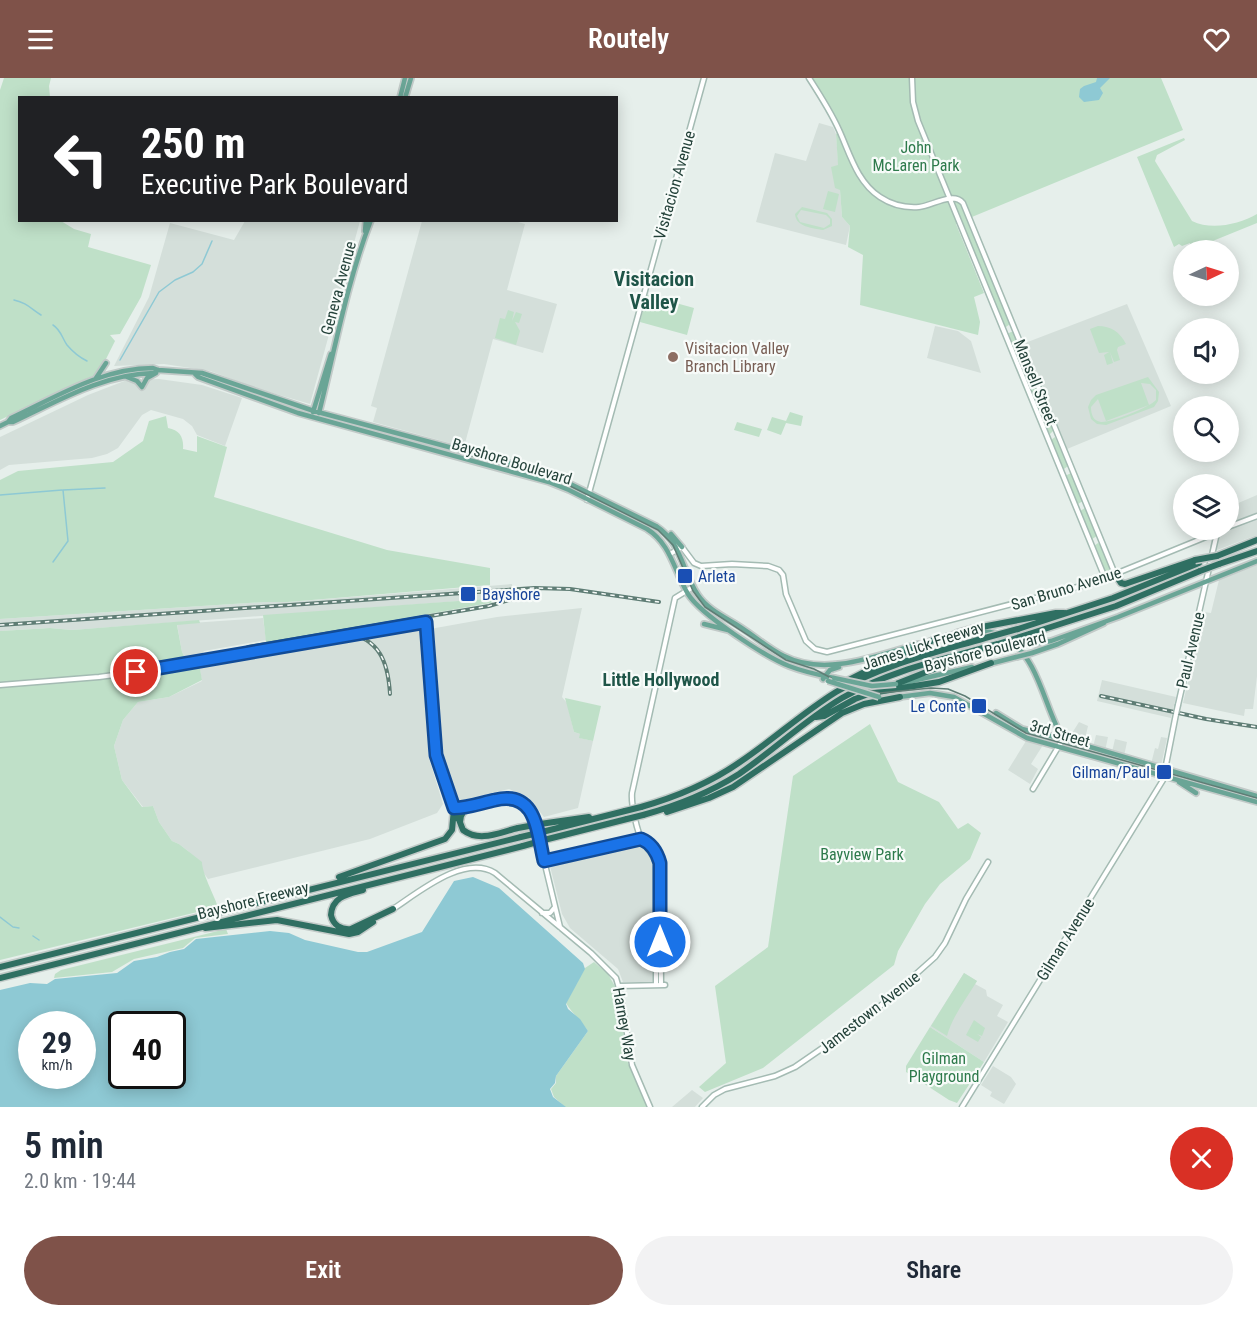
<!DOCTYPE html>
<meta charset="utf-8">
<style>
:root{--surface:#fff;--page:#f2f2f3;--text:#1f2937;--muted:#747a83;--accent:#7f5249}
body{margin:0;font-family:"Roboto Condensed",sans-serif;background:var(--page);color:var(--text);height:100vh;display:flex;flex-direction:column;font-size:22px;white-space:nowrap}
*{box-sizing:border-box;margin:0}
p{font-size:20px;color:var(--muted)}
.icon{flex:none;width:33px;height:33px;fill:none;stroke:currentColor;stroke-width:2;stroke-linecap:round;stroke-linejoin:round}
.map{position:relative;height:1029px;overflow:hidden}
.panel{display:flex;flex-direction:column;background:var(--surface);flex:1}
.panel>*{flex:none}
.banner{position:absolute;left:18px;top:18px;width:600px;height:126px;border-radius:0px;box-shadow:0 3px 15px #0003;background:#202124;color:#fff;overflow:hidden}
.needle{width:39px;rotate:86deg}
.fabs{position:absolute;left:1173px;top:162px;display:grid;gap:12px}
.fabs a{display:grid;place-items:center;width:66px;height:66px;border-radius:50%;background:var(--surface);box-shadow:0 3px 15px #0003;font-size:30px}
.speed{position:absolute;left:18px;top:933px;display:flex;gap:12px;font-size:30px;font-weight:700;text-align:center}
.speed>*{display:grid;place-content:center;width:78px;height:78px;border-radius:50%;background:var(--surface);box-shadow:0 3px 15px #0003;line-height:1}
.speed small{font-size:15px;font-weight:400}
.speed .limit{border:3px solid #111;border-radius:9px;background:#fff;color:#111}
.pin{position:absolute;display:grid;place-items:center;width:51px;height:51px;color:#fff;margin:-26px;border:3px solid #fff;border-radius:50%;box-shadow:0 2px 6px #0007}
.me{position:absolute;width:66px;margin:-33px;rotate:0deg;stroke-linejoin:round;filter:drop-shadow(0 0 4px #0008)}
.turn{display:flex;align-items:center;gap:21px;height:126px;padding:0 24px;font-size:27px}
.turn .icon{width:78px;height:78px;stroke-width:2.5}
.turn b{display:block;font-size:42px;line-height:51px}
.round{display:grid;place-items:center;flex:none;width:63px;height:63px;border-radius:32px;background:var(--page)}
.headline{display:flex;align-items:center;justify-content:space-between;height:102px;padding:0 24px}
h1{font-size:36px;font-weight:600;line-height:45px}
.primary-button{display:flex;gap:12px;margin-top:auto;padding:12px 24px}
.primary-button a{flex:1;height:69px;border-radius:36px;background:var(--accent);color:#fff;font-size:24px;font-weight:600;line-height:69px;text-align:center}
.primary-button a+a{background:var(--page);color:var(--text)}
header{display:flex;justify-content:space-between;align-items:center;height:78px;padding:0 24px;background:var(--accent);color:#fff;font-size:27px;font-weight:600}
.map>svg:first-child{display:block}
</style>
<header><svg class="icon" aria-label="menu" viewBox="0 0 24 24"><path d="M4 6h16M4 12h16M4 18h16"/></svg>Routely<svg class="icon" aria-label="heart" viewBox="0 0 24 24"><path d="M12 20l-8-8c-3-5 5-10 8-4 3-6 11-1 8 4z"/></svg></header>
<div class="map">
<svg width="1257" height="1029" viewBox="0 0 1257 1029">
<rect width="100%" height="100%" fill="#e6efeb"/>
<path fill="#d4dfda" d="M819,45L833,49L836,56L842,139L850,148L846,167L756,144L775,75L806,83Z
M511,142L525,146L507,212L557,226L543,275L493,261L464,369L373,344L377,330L371,328L422,143Z
M245,143H360L310,326L259,311L210,293L164,286L114,288L149,219L170,145L234,162Z
M1127,226L1171,328L1067,371L1025,265Z
M935,248L958,253L971,263L981,295L927,280Z
M159,301L202,307L242,320L225,368L197,357L192,348L183,341L151,332L142,337L118,370L107,376L92,380L9,387L0,392V359L88,317L127,302Z
M1257,417V457L1209,475L1213,453L1228,452L1229,429Z
M1257,487V598L1253,631H1245L1244,638L1183,625L1204,534L1211,535L1219,502Z
M512,506L513,519L72,552L50,550L0,553V541L264,524H288Z
M582,530L562,619L567,625L574,654L580,656V660L593,663L578,730L544,739L528,719L509,711L458,723L443,687L430,551L497,539Z
M263,540L266,562L204,573L199,580L186,582L182,574L177,546Z
M418,548L422,551L423,555L429,639L428,677L443,726L437,735L370,761L208,801L188,773L179,766L172,763L159,744L153,728L143,729L122,702L114,668L123,642L138,624L169,619L202,603L199,587Z
M1102,602L1176,619L1171,640L1097,623Z
M1079,644L1088,648L1084,665L1069,660Z
M1096,657L1108,659L1105,673L1093,669Z
M1161,659L1167,660L1161,688L1151,686L1155,670L1158,671Z
M1115,661L1127,664L1124,678L1112,674Z
M1026,663L1043,667L1031,686L1038,691L1030,706L1008,692Z
M635,766L642,768L650,778L653,787L654,904H623L618,891L570,850L562,836L550,788Z
M964,895L977,903L975,906L986,912L987,918L1003,927L997,938L1008,944L984,984L930,949Z
M993,988L1011,999L1016,1006L1004,1026L990,1018L992,1014L981,1007Z
M692,1012L703,1020L695,1029H672Z"/>
<path fill="#bfe0c8" fill-rule="evenodd" d="M4,0H51L49,8L50,19L20,20V142L61,143L74,151L91,156L88,169L151,187L141,219L120,256L110,257L115,263L99,295L0,342V12Z
M811,0H1161L1183,52L967,141L1010,246L1006,249L1004,248L961,144L956,146L984,215L974,219L980,244L978,257L860,227L863,177L848,169L850,148L842,139L840,112L835,110L831,89L838,87L836,56L842,52L822,15Z
M1184,60L1185,62L1157,77L1155,83L1192,143C1212,153 1239,146 1257,136V145L1193,171L1190,165L1182,168L1179,166L1174,169L1137,79Z
M828,113L839,116L835,134L823,131Z
M802,129L827,135L832,141V148L823,152C812,150 796,149 795,136ZM801,132L826,137L830,141V146L824,150L800,144L797,138Z
M647,217L694,230L687,257L640,244Z
M508,232L514,234L512,243L516,234L522,236L519,245L515,244L520,253L516,267L495,260L500,240L505,241Z
M1098,248C1111,248 1120,254 1126,266L1118,269L1117,272L1120,282L1114,284L1110,274L1113,285L1107,287L1104,277L1109,274L1099,275L1090,251Z
M1011,254H1013L1024,281L1021,284L1018,283L1007,256Z
M1026,289H1028L1054,352L1050,356L1048,355L1022,292Z
M1148,299L1159,314L1158,323L1154,329L1106,347L1097,346L1091,341L1088,329L1091,322L1096,317ZM1141,305L1150,306L1156,312V322C1150,329 1111,345 1101,344C1093,343 1091,336 1091,329L1098,321L1106,343L1149,327Z
M790,334L803,338L801,348L786,345L781,357L767,352L772,339L786,343Z
M166,338L168,350C180,352 184,360 183,371L197,374V358L227,369L214,419L387,472L490,490V507L288,524H264L0,541V402L18,393L113,384L143,363L149,343Z
M737,344L762,351L759,359L734,352Z
M1055,359L1068,388L1064,391L1062,390L1051,362Z
M1071,395L1083,423L1078,426L1065,398Z
M1085,430L1097,458L1092,461L1080,433Z
M1098,465L1100,466L1111,493L1105,496L1094,468Z
M513,519L490,525L266,565L263,537Z
M199,542L200,545L177,547L182,574L186,582L198,580L202,602L169,619L138,624L123,642L114,668L122,702L142,729L153,728L159,744L172,763L179,766L202,784C202,795 214,817 218,829L0,882V553L50,550L72,552Z
M565,620L601,628L593,663L579,660L580,656L574,654Z
M870,646L898,704L939,724L958,751L968,745L981,755L970,781L940,806L925,826L898,873L894,887L763,990L705,1014L699,1009L726,985L715,908L768,869L793,698Z
M226,851L228,856L195,860L183,870L134,881L112,894L54,900L55,896L61,892Z
M594,884L608,896L617,912L628,985L647,1029H565L554,1019L551,1011L556,1005V998L588,953C581,943 572,935 566,925L585,890Z
M964,895L977,903C966,921 952,939 947,958L931,948Z
M974,942L985,950L982,958L977,956L981,959L978,964L966,957Z
M930,949L984,984L957,1025L949,1022L906,994V988Z"/>
<path fill="#8ec9d4" fill-rule="evenodd" d="M1097,0H1110L1100,10L1103,15L1099,22L1084,24L1079,19L1080,11L1084,8L1096,4Z
M473,799L499,810L583,885L585,891L566,926L568,931L580,941L588,953L556,998L555,1005L550,1011L553,1019L566,1029H0V912L30,905L47,906L55,901L117,895L134,883L157,879L170,874L184,871L196,861L270,853L289,855L305,862L358,874H367L422,854L454,803ZM32,946H82V998H32ZM122,946H172V998H122Z"/>
<g fill="none" stroke-linecap="round" stroke-linejoin="round">
<path stroke="#8ec9d4" stroke-width="1.5" d="M14,222C27,225 30,230 41,237
M53,247C61,252 62,260 67,267C72,273 81,280 87,283
M120,282L159,214L175,202L193,194L202,186L212,163
M0,417L62,412
M53,484L68,463L63,412L105,410
M0,839L13,849L19,850
M33,858L39,862"/>
<g stroke="#a4bbb3" stroke-width="7">
<path id="secondary" d="M809,0C820,17 831,34 839,52C850,76 857,104 880,119C892,127 905,130 919,129C932,128 953,113 963,125L1115,496
M912,0L913,24L918,43L1105,500
M587,422L704,0
M1228,449L1257,438
M670,476L682,469L694,485L701,488L732,486L768,488L779,492L783,497L786,516L806,563L815,571L827,574L1093,505L1223,452
M0,607L99,599L136,594L425,544L436,677L454,731C482,730 520,702 534,741L560,849
M1178,627L1217,455
M1033,711L1063,661
M544,783L641,761C651,765 657,775 660,785L661,907
M393,831C419,814 464,776 495,795L591,875L616,900L621,917L632,987L650,1029
M542,835H550L555,829
M656,907V786C654,776 648,772 643,764C637,755 631,726 632,715L675,520L693,509
M619,908L665,907
M702,1029L714,1017L725,1011L775,998L795,989L869,938L935,879L945,865L966,821L988,784
M962,1029L1163,702L1176,636"/>
</g>
<g stroke="#c2cac8" stroke-width="8">
<path id="primary" d="M400,20L405,0
M405,20L411,0
M365,153L366,142
M195,296L198,299L298,335L549,404L569,412L647,451C671,466 674,493 688,516C701,537 766,579 789,588C804,594 819,597 834,600
M127,299L137,303L142,309L147,300L156,295
M96,300L106,285
M313,334L331,276
M319,335C335,271 347,204 371,142
M8,344H13C58,323 103,296 154,295L158,292
M0,348L8,344L11,340C56,319 102,290 153,290L158,292L202,295L314,333L550,396L656,448C682,465 682,493 698,517C708,532 727,540 742,550C756,559 769,571 784,578C825,599 876,578 918,566
M671,456L682,469
M704,546L728,552
M973,553L990,554L1032,566L1051,563L1118,539L1257,483
M935,562L958,555
M1009,562C1039,582 1045,631 1063,661
M1032,575L1058,566L1104,545
M989,586L1016,579
M823,601L830,592L839,589
M904,605L972,589
M899,619L930,615L954,619L1027,660L1257,724
M996,635L1022,651L1063,661L1257,718
M1179,704L1196,715"/>
</g>
<g stroke="#c2cac8" stroke-width="9">
<path id="highway" d="M1217,478L1257,462
M1219,486L1257,473
M1115,496L1121,505L1125,506L1195,482
M1018,551L1113,520L1199,485
M957,555L971,551L1056,535H1064
M1029,556L1116,528L1200,493
M845,604L888,582L936,561
M896,606L972,576
M816,639L824,638L855,621L871,615L939,604L991,585
M641,729C676,719 710,705 740,684C773,662 802,635 836,614C882,587 934,575 985,560
M456,734L463,752C480,765 500,754 518,750
M667,734L709,720L733,709L842,635L864,626L900,619
M643,737C676,728 709,715 739,696C774,672 805,642 842,620C890,592 945,581 998,566
M460,744L461,738L466,729
M540,746L589,739
M542,754L625,733
M544,762L627,741
M339,799L445,761L452,752L454,731
M363,812C349,816 332,818 331,837C333,847 341,852 351,851L393,831
M205,850L277,842L349,856L358,854L373,844
M0,889L521,759
M0,900L523,768"/>
</g>
<use href="#secondary" stroke="#fff" stroke-width="4"/>
<use href="#primary" stroke="#6aa596" stroke-width="4.5"/>
<use href="#highway" stroke="#2f6f62" stroke-width="6"/>
<path stroke="#5f7d75" stroke-width="1.5" d="M465,376L558,402L658,452L673,467L693,513L705,529L786,582L814,591L837,603L880,615L931,610L948,611L965,618L1026,655L1257,720"/>
<g stroke="#5f7d75" stroke-width="4">
<path id="rail" d="M0,547L535,510L570,511L659,524
M345,554C380,561 388,584 390,616
M248,569L489,528L529,516
M1101,618L1206,641L1257,649"/>
</g>
<use href="#rail" stroke="#f7fbf9" stroke-width="1.5" stroke-dasharray="4.5" stroke-linecap="butt"/>
<g stroke="#a4bbb3" stroke-width="7" stroke-linecap="butt">
<path id="secondary-bridge" d="M1176,636L1178,627"/>
</g>
<g stroke="#c2cac8" stroke-width="8" stroke-linecap="butt">
<path id="primary-bridge" d="M1016,579L1032,575
M834,600L872,608L896,606
M828,603L879,619"/>
</g>
<g stroke="#c2cac8" stroke-width="9" stroke-linecap="butt">
<path id="highway-bridge" d="M1195,482L1217,478
M1200,493L1219,486
M985,560L1018,551
M998,566L1029,556
M625,733L641,729
M627,741L643,737
M518,750L540,746
M521,759L542,754
M523,768L544,762"/>
</g>
<use href="#secondary-bridge" stroke="#fff" stroke-width="4"/>
<use href="#primary-bridge" stroke="#6aa596" stroke-width="4.5"/>
<use href="#highway-bridge" stroke="#2f6f62" stroke-width="6"/>
</g>
<g fill="none" stroke-linecap="round" stroke-linejoin="round">
<g stroke="#114b97" stroke-width="15">
<path id="route" d="M136,594L426,544L436,677L454,730C468,730 481,725 495,722C537,712 537,754 544,783L641,761C651,765 657,774 660,785V864"/>
</g>
<use href="#route" stroke="#1a73e8" stroke-width="10"/>
</g>
<circle fill="#8d6e63" stroke="#f7fbf9" stroke-width="2" cx="673" cy="279" r="6"/>
<g fill="#1a4fb4" stroke="#f7fbf9" stroke-width="2">
<rect x="677" y="490" width="16" height="16" rx="3"/>
<rect x="460" y="508" width="16" height="16" rx="3"/>
<rect x="971" y="620" width="16" height="16" rx="3"/>
<rect x="1156" y="686" width="16" height="16" rx="3"/>
</g>
<g text-anchor="middle" stroke-width="4.5" stroke-linejoin="round" paint-order="stroke">
<g font-size="16" fill="#2d7a4b" stroke="#f7fbf9">
<text x="916" y="75">John<tspan x="916" dy="18">McLaren Park</tspan></text>
<text x="862" y="782">Bayview Park</text>
<text x="944" y="986">Gilman<tspan x="944" dy="18">Playground</tspan></text>
</g>
<g font-size="16" fill="#24423a" stroke="#f7fbf9">
<text transform="translate(674 107) rotate(-74)" y="6">Visitacion Avenue</text>
<text transform="translate(338 210) rotate(-75)" y="6">Geneva Avenue</text>
<text transform="translate(1036 304) rotate(68)" y="6">Mansell Street</text>
<text transform="translate(512 383) rotate(17)" y="6">Bayshore Boulevard</text>
<text transform="translate(1066 510) rotate(-17)" y="6">San Bruno Avenue</text>
<text transform="translate(923 567) rotate(-18)" y="6">James Lick Freeway</text>
<text transform="translate(1190 572) rotate(-77)" y="6">Paul Avenue</text>
<text transform="translate(985 573) rotate(-14)" y="6">Bayshore Boulevard</text>
<text transform="translate(1060 655) rotate(16)" y="6">3rd Street</text>
<text transform="translate(253 822) rotate(-14)" y="6">Bayshore Freeway</text>
<text transform="translate(1065 861) rotate(-58)" y="6">Gilman Avenue</text>
<text transform="translate(869 934) rotate(-38)" y="6">Jamestown Avenue</text>
<text transform="translate(625 946) rotate(80)" y="6">Harney Way</text>
</g>
<g font-size="16" fill="#785e54" stroke="#f7fbf9" text-anchor="start">
<text x="685" y="276">Visitacion Valley<tspan x="685" dy="18">Branch Library</tspan></text>
</g>
<g font-size="16" fill="#164399" stroke="#f7fbf9" text-anchor="start">
<text x="698" y="504">Arleta</text>
<text x="482" y="522">Bayshore</text>
<text x="966" y="634" text-anchor="end">Le Conte</text>
<text x="1150" y="700" text-anchor="end">Gilman/Paul</text>
</g>
<g font-size="18" font-weight="bold" fill="#1f5548" stroke="#f7fbf9">
<text x="661" y="608">Little Hollywood</text>
</g>
<g font-size="20" font-weight="bold" fill="#1f5548" stroke="#f7fbf9">
<text x="654" y="208">Visitacion<tspan x="654" dy="23">Valley</tspan></text>
</g>
</g>
</svg>
<div class="fabs">
<a><svg class="needle" viewBox="-14 -14 28 28"><path d="M0-13l5 13h-10z" fill="#e53935"/><path d="M0 13l5-13h-10z" fill="#747a83"/></svg></a>
<a><svg class="icon" aria-label="sound" viewBox="0 0 24 24"><path d="M4 9h4l5-4v14l-5-4H4zM17 9q2 3 0 6"/></svg></a>
<a><svg class="icon" aria-label="search" viewBox="0 0 24 24"><circle cx="10" cy="10" r="6"/><path d="M15 15l6 6"/></svg></a>
<a><svg class="icon" aria-label="layers" viewBox="0 0 24 24"><path d="M12 4l9 5-9 5-9-5zM3 14l9 5 9-5"/></svg></a>
</div>
<div class="speed"><div>29<small>km/h</small></div><div class="limit">40</div></div>
<div class="pin" style="left:136px;top:594px;background:#d93025"><svg class="icon" aria-label="arrive" viewBox="0 0 24 24"><path d="M6 21V4h12l-3 4 3 4H6"/></svg></div>
<svg class="me" style="left:660px;top:864px" viewBox="-20 -20 40 40"><circle r="17" fill="#1a73e8" stroke="#fff" stroke-width="3"/><path d="M0-11L8 9 0 5-8 9z" fill="#fff"/></svg>
<div class="banner">
<div class="turn"><svg class="icon" aria-label="left" viewBox="0 0 24 24"><path d="M17 20v-9H6M10 6l-5 5 5 5"/></svg><div><b>250 m</b>Executive Park Boulevard</div></div>
</div>
</div>
<section class="panel">
<div class="headline"><div><h1>5 min</h1><p>2.0 km · 19:44</p></div><a class="round" style="background:#d93025;color:#fff"><svg class="icon" aria-label="close" viewBox="0 0 24 24"><path d="M6 6l12 12M18 6L6 18"/></svg></a></div>
<div class="primary-button"><a>Exit</a><a>Share</a></div>
</section>
